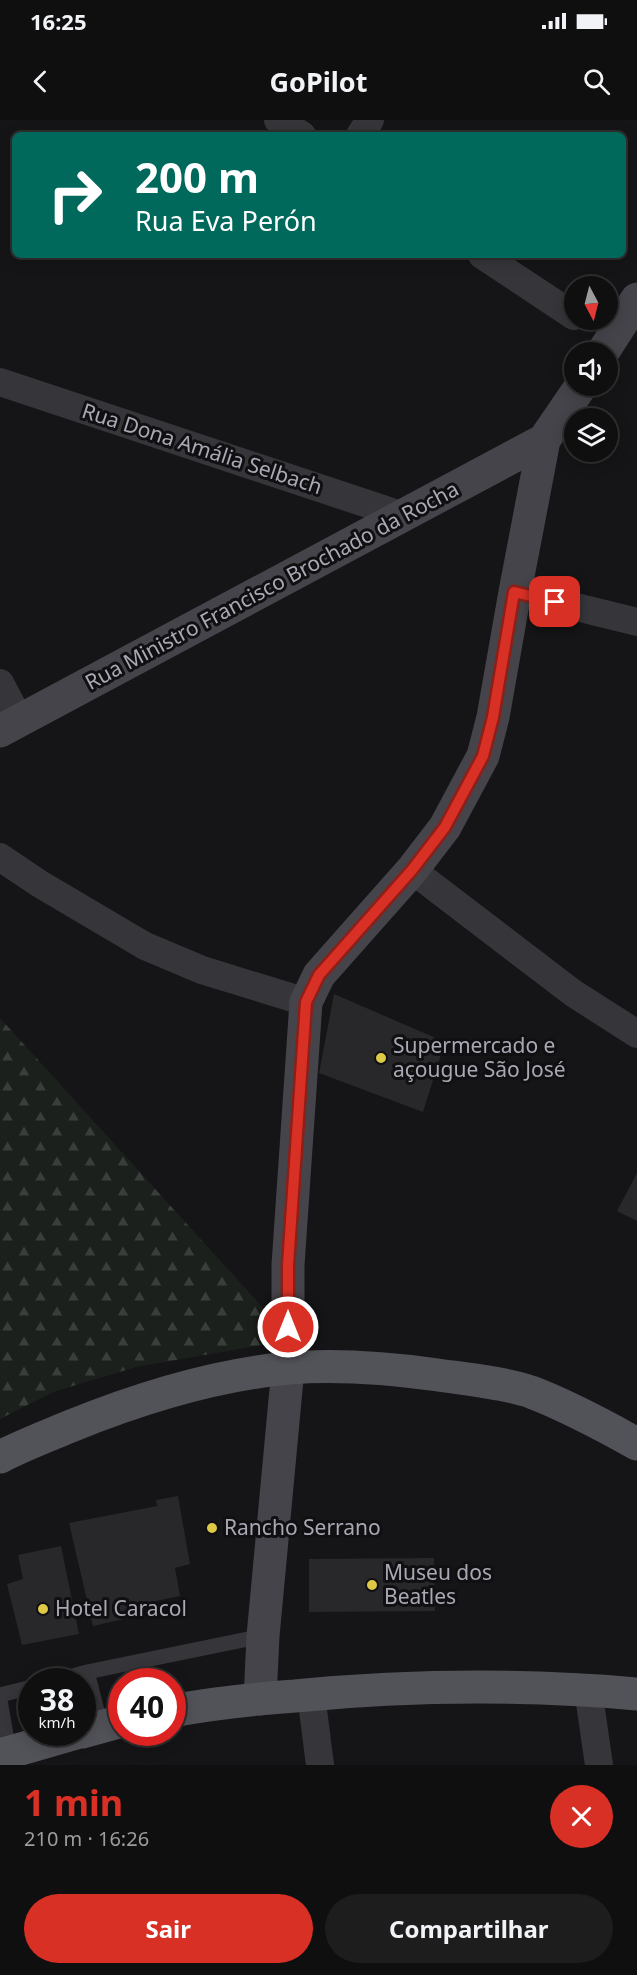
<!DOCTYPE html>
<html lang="pt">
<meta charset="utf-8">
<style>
:root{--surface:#100f10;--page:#1e1d1e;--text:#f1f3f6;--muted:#9c9c9f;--line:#302f30;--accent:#d93025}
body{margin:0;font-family:"Noto Sans",sans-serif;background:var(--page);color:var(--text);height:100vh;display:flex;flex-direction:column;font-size:22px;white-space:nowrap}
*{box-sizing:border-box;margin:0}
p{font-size:20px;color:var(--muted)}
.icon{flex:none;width:33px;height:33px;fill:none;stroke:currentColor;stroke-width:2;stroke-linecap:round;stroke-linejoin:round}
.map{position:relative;height:1645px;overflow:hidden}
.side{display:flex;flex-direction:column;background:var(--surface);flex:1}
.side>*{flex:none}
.hud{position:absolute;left:12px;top:12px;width:614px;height:126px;border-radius:9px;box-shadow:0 3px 15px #0003,0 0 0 2px var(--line);background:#00695c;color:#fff;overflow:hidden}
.needle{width:39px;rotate:173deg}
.tools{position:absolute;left:564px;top:156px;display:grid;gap:12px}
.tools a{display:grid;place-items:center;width:54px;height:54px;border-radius:50%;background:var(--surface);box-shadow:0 3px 15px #0003,0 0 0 2px var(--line);font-size:30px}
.speed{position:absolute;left:18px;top:1548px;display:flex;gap:12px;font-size:30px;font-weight:700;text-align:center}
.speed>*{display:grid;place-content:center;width:78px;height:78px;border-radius:50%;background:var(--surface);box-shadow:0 3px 15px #0003,0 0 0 2px var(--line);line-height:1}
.speed small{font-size:15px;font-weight:400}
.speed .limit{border:9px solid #d22;background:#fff;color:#111}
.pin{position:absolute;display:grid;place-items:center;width:51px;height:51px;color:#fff;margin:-26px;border-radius:12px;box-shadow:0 3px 9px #0006}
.me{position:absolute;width:66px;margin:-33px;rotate:0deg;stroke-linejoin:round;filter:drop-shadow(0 0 4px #0008)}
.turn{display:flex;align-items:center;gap:21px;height:126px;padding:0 24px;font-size:27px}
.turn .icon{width:78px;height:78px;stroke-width:2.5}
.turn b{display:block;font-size:42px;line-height:51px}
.round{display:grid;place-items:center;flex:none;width:63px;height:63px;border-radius:32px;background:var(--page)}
.headline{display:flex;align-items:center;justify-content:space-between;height:102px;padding:0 24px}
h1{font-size:36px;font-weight:700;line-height:45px;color:var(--accent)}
.primary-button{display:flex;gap:12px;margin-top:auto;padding:12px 24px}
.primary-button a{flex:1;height:69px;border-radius:36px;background:var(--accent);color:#fff;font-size:24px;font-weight:700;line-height:69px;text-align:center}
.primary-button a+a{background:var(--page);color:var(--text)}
.status{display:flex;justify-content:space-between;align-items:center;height:42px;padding:0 30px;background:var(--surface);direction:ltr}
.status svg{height:16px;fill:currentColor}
header{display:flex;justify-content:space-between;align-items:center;height:78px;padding:0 24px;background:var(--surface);font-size:27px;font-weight:700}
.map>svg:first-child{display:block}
</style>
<div class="status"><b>16:25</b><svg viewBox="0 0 49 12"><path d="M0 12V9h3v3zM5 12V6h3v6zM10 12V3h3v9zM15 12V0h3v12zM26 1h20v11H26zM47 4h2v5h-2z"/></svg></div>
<header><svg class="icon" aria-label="back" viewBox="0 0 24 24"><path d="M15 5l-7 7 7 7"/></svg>GoPilot<svg class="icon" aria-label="search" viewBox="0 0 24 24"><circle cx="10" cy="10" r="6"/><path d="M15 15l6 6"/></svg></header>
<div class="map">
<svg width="637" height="1645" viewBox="0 0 637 1645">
<defs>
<pattern id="forest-firs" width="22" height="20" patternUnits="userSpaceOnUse" patternTransform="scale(1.5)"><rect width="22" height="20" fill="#1b201d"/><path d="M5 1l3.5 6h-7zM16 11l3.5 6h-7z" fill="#393e3b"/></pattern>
</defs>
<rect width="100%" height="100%" fill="#151416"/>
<path fill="url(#forest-firs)" d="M0,898L265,1190L262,1225L136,1247L53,1272L0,1299Z"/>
<path fill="#28272a" d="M334,874L445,922L423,992L319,953Z
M637,1053V1101L617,1091Z
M178,1376L190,1444L175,1448L180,1476L131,1486L133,1497L93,1506L69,1403L157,1386L156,1380Z
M61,1426L79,1514L22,1525L7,1464L23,1459L18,1435Z
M434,1438L435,1491L309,1492V1439Z"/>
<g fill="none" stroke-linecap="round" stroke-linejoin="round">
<path stroke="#36363a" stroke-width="15" d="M87,1552L263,1516
M52,1562L87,1552L101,1606
M0,1575L32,1567
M0,1580L9,1632"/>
<path stroke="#36363a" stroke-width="28" d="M278,0L302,15
M360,15L370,0
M482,135L574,196
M0,262L404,396
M515,472L637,502
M0,563L20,601
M0,737L40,764L145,826L202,850L306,882
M412,750L573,873L637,914
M588,1569L599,1645
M311,1574L320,1645"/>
<path stroke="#44444a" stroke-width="33" d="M603,232L637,179
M0,611L544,320
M260,1579L263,1516L288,1248V1145L306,882L319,855L412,750L445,707L483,636L493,597L515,472L544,320L581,266"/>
<path stroke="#525259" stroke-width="33" d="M0,1337C23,1325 47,1316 71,1306C140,1278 214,1255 289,1248C339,1244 388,1248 438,1255C466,1259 505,1263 531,1272C568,1286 603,1305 637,1324
M172,1591C213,1583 254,1579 295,1576C409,1565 523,1564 637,1574
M82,1612L122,1601
M0,1635L80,1612"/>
</g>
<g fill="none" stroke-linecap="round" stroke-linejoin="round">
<g stroke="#8d1f18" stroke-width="15">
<path id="route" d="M288,1207V1145L306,882L319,855L412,750L445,707L483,636L493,597L514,472L555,482"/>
</g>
<use href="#route" stroke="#d93025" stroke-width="10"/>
</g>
<g fill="#dcc946" stroke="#100f11" stroke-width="2">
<circle cx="381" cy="938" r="6"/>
<circle cx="212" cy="1408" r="6"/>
<circle cx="372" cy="1465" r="6"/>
<circle cx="43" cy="1489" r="6"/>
</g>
<g text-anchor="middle" stroke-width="6" stroke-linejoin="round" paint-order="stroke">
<g font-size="21" fill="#a8a9b4" stroke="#100f11">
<text transform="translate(202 329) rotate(18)" y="7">Rua Dona Amália Selbach</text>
<text transform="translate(272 466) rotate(-28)" y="7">Rua Ministro Francisco Brochado da Rocha</text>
</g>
<g font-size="21" fill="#a8a9b4" stroke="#100f11" text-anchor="start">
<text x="393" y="933">Supermercado e<tspan x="393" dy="24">açougue São José</tspan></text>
<text x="224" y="1415">Rancho Serrano</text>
<text x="384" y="1460">Museu dos<tspan x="384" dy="24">Beatles</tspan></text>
<text x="55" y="1496">Hotel Caracol</text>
</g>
</g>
</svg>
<div class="tools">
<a><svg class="needle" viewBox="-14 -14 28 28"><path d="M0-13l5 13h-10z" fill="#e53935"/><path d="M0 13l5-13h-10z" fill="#9c9c9f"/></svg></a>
<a><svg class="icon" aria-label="sound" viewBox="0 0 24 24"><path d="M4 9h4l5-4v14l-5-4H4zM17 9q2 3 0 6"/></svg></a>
<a><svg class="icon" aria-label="layers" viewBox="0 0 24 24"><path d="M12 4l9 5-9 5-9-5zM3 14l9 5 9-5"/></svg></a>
</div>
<div class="speed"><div>38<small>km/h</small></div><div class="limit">40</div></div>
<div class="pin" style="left:555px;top:482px;background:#d93025"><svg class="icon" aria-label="arrive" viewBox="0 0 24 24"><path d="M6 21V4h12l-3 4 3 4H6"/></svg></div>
<svg class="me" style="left:288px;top:1207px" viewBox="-20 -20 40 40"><circle r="17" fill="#d93025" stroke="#fff" stroke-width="3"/><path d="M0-11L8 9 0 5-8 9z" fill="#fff"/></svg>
<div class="hud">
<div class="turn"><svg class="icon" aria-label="right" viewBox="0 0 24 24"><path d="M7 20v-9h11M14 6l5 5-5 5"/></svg><div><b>200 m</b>Rua Eva Perón</div></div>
</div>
</div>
<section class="side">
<div class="headline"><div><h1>1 min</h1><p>210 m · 16:26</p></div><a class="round" style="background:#d93025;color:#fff"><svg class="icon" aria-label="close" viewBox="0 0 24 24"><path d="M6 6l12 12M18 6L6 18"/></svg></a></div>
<div class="primary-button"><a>Sair</a><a>Compartilhar</a></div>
</section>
